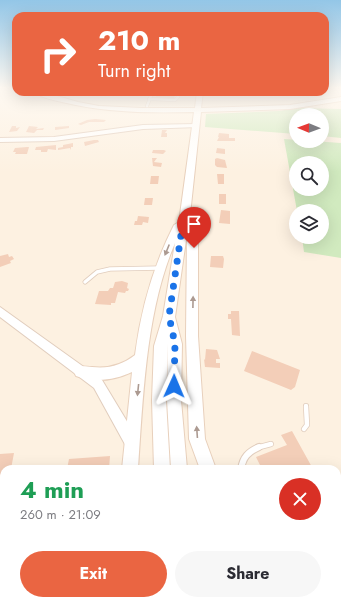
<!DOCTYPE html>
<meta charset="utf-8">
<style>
:root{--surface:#fff;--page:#f7f7f7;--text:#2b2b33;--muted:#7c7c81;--accent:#ea6542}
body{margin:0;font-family:Jost,sans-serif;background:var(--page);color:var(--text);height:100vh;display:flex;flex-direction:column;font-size:15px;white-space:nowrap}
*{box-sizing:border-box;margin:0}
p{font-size:13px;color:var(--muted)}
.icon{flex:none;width:22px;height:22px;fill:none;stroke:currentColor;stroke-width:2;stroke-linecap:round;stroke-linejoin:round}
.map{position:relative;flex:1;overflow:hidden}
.details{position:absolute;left:0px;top:465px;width:341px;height:140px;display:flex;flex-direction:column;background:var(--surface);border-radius:12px 12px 0 0;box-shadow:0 4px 16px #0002}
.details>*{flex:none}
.top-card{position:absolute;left:12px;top:12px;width:317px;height:84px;border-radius:12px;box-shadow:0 4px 16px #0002;background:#ea6542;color:#fff;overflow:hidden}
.needle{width:26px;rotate:271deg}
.tools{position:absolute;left:289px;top:108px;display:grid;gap:8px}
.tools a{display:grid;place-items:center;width:40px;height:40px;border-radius:50%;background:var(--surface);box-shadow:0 4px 16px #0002;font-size:20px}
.pin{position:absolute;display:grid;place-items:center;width:34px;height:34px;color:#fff;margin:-41px -17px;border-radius:50% 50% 50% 0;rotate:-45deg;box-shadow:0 0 4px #0007}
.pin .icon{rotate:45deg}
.me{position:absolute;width:44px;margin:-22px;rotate:1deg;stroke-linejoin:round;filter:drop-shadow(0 0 3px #0008)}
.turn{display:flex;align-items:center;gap:14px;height:84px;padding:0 20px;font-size:18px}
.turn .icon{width:52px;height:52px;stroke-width:2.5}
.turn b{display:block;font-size:28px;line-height:34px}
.round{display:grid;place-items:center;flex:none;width:42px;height:42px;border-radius:21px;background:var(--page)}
.head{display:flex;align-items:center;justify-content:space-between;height:68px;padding:0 20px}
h1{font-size:24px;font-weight:700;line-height:30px;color:#1e9e55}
.button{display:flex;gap:8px;margin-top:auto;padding:8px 20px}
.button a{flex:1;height:46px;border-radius:24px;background:var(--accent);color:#fff;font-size:16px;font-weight:700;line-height:46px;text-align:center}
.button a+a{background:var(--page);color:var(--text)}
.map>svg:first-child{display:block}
</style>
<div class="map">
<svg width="341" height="605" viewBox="0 0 341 605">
<rect width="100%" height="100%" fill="#fdf1e1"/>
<path fill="#d1eabf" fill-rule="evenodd" d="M298,108L341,109V138L322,136V115H296V134L205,127L206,114L279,111Z
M284,139L341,143V258L304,252L302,237H322V211H297ZM296,163H322V189H296Z
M0,600L104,601V605H0Z"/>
<path fill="#f3ceb8" d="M157,94L175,95L174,98L156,97Z
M95,119L106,120L104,122H89L81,125L78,124L87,120Z
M12,126H16V128L20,127L17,131L9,132Z
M29,126L38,127L36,129L44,128L43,130H37L34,133L26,132Z
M69,126V128L55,130V127Z
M162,130H167L165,133H167V137H161Z
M219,133L229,134V138H235V141H217L219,137H218Z
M94,140H98L99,142L85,146L84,142Z
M73,143V147H71V150L70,148L58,150V148L63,147V145Z
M56,145V150L48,149L47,152H41V150H35L36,147Z
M27,147H29L27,154H15L16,152H13L15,148Z
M217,148L225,149V154L216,153Z
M153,150H164L166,151L163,154L152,153Z
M152,158H157L154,162L162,163L161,167L153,166Z
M217,158L225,160L227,168L217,167L215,165V159Z
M217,174H224V184H218Z
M151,176H159L158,184H150Z
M219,194H226V204H219Z
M145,198H153L152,205H144Z
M221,210L230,211V224L219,223Z
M138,216L149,217L148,223L143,222L142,225H134L135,221H137Z
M8,254L9,257L12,256L14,259L10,261L11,263L0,267V256Z
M211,256H223L224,259L223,268L210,267Z
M122,281L128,283L127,288L129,289L128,291H126L125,293L118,292L115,303H111V305L95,304L99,291H108L110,288H113L115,282Z
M231,311H239L240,336L232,335L231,319H228V314H231Z
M206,349L217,350L220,359H216V363H220V368L205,367L204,359L205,360Z
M252,351L300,370L295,387L291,390L244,371Z
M292,431L313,469H262L256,457L287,445L281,435Z
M14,453L11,469H4V506H2L3,505H0V454Z
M110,456L109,469H67L69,459Z"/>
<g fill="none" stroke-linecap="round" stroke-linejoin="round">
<g stroke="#e1cdbd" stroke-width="3.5">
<path id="service-far3" d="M149,99L175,100L178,97V94
M147,106L152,93L178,94L185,92"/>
</g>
<g stroke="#e1cdbd" stroke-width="5">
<path id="service-far2" d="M85,282L97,272L110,269L160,268"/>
</g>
<g stroke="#e1cdbd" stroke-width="6">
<path id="service-far1" d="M304,429L307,425L306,406
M256,448L271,444"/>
</g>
<g stroke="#e1cdbd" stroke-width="8">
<path id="service" d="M241,469C243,457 248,452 259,447"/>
</g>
<g stroke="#e1cdbd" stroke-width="2">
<path id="tertiary" d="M196,124L198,125V127L143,129L54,141L0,142V138L54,137L143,125Z
M0,307L102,380L137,438L139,443L137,448L132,450L127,448L94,388L0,317Z"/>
</g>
<g stroke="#e8d0bc" stroke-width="2">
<path id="secondary" d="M34,92H43L78,102L99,106L141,108H195L197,92H203L201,108L290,105L341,97V101L290,109L201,112L190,215L198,235V336L205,439L216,469H200L189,439L186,336L187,233L175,317L182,344L181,400L187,469H171L167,400L168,343L166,400L170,469H154L152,400L154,346L163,316L175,243C146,310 143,397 138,469H122L132,372C115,380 95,383 76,376L74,372L76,368C82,365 86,367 92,367C109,369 122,365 135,355C141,309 153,266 174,225L179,222L194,112C150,113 106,113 62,102C54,100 41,98 34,92Z
M117,601H137L136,605H116Z
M158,601H178V605H158Z
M179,601H199V605H179Z
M220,601H241L243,605H222Z"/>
</g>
<use href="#service-far3" stroke="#fff" stroke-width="2.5"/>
<use href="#service-far2" stroke="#fff" stroke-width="3.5"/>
<use href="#service-far1" stroke="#fff" stroke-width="4.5"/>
<use href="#service" stroke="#fff" stroke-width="6"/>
<use href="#tertiary" fill="#fff" fill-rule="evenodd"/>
<use href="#secondary" fill="#fff" fill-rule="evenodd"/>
<g stroke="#b4a0c6" stroke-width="5">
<path id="rail" d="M337,538H341
M337,549H341
M0,567H4
M0,579H4"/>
</g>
<use href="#rail" stroke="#fff5e7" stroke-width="3.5" stroke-dasharray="11" stroke-linecap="butt"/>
</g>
<defs><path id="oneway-solid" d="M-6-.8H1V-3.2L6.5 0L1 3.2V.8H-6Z"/></defs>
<g fill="#ac9a91">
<use href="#oneway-solid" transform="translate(167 250) rotate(112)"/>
<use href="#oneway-solid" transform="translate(193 302) rotate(-89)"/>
<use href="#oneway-solid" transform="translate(138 390) rotate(96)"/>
<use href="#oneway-solid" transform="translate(197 432) rotate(-94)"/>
</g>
<linearGradient id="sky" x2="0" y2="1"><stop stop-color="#93c6e7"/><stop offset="0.51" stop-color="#fef9f2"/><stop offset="1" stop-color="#fef9f2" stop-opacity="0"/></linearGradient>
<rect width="341" height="172" fill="url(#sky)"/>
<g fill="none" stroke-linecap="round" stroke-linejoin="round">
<path stroke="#1a73e8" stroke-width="7" stroke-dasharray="0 12.6" d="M174,386L175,344L169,316L184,215L193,235L194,248"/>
</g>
</svg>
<div class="tools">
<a><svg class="needle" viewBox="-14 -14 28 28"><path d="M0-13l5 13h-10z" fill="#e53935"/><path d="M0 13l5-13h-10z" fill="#7c7c81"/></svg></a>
<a><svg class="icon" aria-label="search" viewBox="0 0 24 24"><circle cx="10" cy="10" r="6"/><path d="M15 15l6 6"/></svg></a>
<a><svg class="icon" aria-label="layers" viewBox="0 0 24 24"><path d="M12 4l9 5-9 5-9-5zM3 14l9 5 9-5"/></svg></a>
</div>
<div class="pin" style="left:194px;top:248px;background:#d93025"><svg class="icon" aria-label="arrive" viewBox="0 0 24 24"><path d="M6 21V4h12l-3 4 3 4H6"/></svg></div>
<svg class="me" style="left:174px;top:386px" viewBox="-20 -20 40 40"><path d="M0-17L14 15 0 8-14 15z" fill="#1a73e8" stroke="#fff" stroke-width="4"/></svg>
<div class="top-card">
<div class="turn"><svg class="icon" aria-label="right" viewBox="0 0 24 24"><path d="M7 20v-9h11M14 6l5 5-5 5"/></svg><div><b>210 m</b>Turn right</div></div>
</div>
<section class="details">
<div class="head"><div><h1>4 min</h1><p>260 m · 21:09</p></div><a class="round" style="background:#d93025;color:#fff"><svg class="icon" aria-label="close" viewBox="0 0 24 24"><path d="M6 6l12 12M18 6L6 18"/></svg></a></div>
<div class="button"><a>Exit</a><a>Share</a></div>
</section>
</div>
